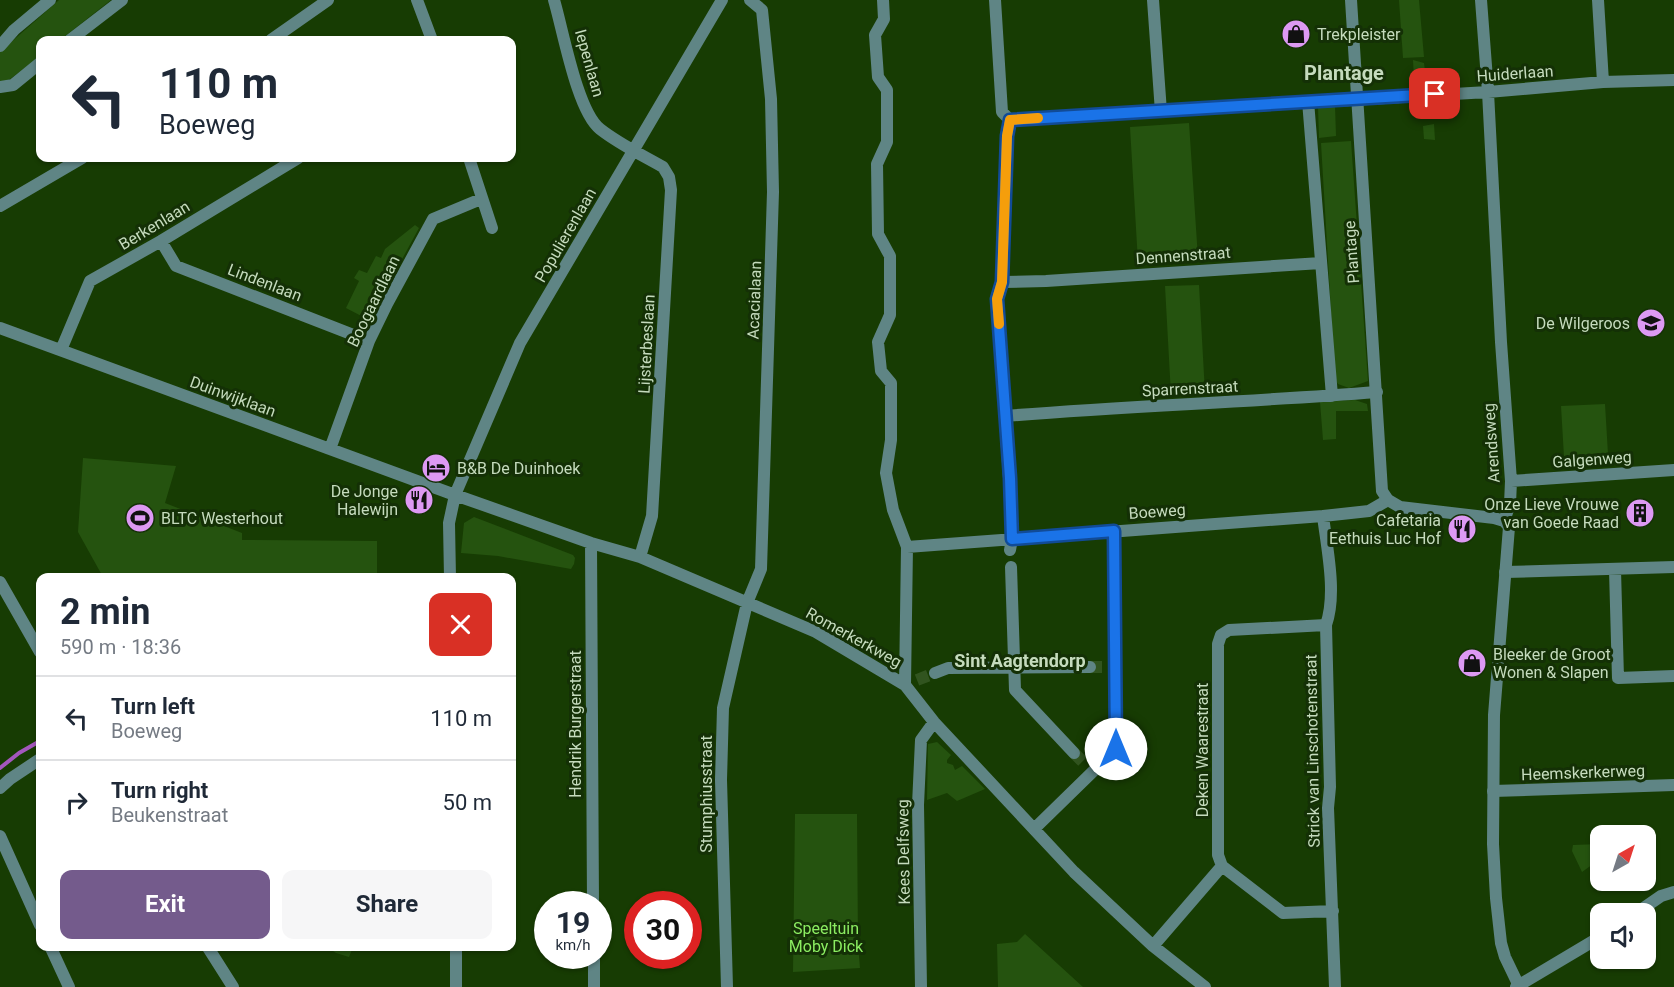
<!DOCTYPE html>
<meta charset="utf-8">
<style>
:root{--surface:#fff;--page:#f6f6f7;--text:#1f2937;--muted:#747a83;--line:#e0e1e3;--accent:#745b8c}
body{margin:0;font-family:Roboto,sans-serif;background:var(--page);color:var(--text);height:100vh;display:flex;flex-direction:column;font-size:22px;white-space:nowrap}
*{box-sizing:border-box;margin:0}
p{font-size:20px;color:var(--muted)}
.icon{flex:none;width:33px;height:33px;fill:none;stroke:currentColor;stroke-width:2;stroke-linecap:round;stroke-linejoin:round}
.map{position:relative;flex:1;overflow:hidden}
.sheet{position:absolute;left:36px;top:573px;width:480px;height:378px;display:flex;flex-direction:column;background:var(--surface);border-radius:12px;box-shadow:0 2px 4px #0004}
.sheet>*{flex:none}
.top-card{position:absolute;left:36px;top:36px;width:480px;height:126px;border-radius:12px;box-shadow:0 2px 4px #0004;background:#fff;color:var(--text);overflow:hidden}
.needle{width:39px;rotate:39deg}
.fabs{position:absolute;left:1590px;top:825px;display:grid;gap:12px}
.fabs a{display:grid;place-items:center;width:66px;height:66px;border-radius:12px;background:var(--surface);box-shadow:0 2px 4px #0004;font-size:30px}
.speed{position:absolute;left:534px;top:891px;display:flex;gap:12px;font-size:30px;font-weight:700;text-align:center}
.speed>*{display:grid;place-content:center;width:78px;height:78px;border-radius:50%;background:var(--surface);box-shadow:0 2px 4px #0004;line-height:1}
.speed small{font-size:15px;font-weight:400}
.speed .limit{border:9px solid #d22;background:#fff;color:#111}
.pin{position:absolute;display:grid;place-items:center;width:51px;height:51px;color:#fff;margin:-26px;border-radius:12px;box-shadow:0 3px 9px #0006}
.me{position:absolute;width:66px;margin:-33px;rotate:0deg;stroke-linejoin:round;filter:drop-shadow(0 0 4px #0008)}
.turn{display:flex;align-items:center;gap:21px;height:126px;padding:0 24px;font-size:27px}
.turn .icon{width:78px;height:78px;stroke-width:2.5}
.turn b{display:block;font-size:42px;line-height:51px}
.round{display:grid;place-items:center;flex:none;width:63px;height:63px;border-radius:12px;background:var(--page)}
.headline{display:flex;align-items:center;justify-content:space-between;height:102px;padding:0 24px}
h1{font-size:36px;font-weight:700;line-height:45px}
.button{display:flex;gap:12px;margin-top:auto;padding:12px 24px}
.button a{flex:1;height:69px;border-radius:12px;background:var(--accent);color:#fff;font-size:24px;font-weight:700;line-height:69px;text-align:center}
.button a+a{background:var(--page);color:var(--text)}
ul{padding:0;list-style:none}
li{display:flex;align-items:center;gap:18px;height:84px;padding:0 24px;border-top:2px solid var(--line)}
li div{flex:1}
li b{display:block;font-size:22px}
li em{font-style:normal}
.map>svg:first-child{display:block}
</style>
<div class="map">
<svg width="1674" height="987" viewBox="0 0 1674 987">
<rect width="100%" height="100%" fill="#173c03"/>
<path fill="#25530f" d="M59,0H111L60,40H40V56L10,79L0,82V52Z
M1399,0H1419L1424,57L1403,58Z
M1413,60L1424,63L1426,79L1414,80Z
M1335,106L1336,136L1319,138L1318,107Z
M1189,123L1198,258L1138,262L1130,127Z
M1434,124L1435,140L1424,139L1423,126Z
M1351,141L1368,381L1349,388L1338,384L1335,379L1321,143Z
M415,225L419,228L369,320L346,308L359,281L354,278L359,270L367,273L376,256L381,258L385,249Z
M1199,285L1205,393L1171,395L1165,286Z
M1355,400L1367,404L1368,411H1336V439L1323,440L1320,402Z
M1605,404L1608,454L1564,457L1561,406Z
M83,458L176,466L165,503L242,533V540L377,541V577H103L78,532Z
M474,517L573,555L575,558L574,564L571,569L498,556L461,553L464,523Z
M937,742L951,755L947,760V763L953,765L955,770L962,766L985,789L957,801L947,793L927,800L928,744Z
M795,814H857L858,944L860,968L793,972Z
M1600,844V859L1582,872L1572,851L1573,845Z
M1025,934L1083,987H998L997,944L1017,942Z
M327,947H353L349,957L336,953Z"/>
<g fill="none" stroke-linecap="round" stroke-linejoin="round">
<path stroke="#a457bd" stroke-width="4" d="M0,768L19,753L40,741"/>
<path stroke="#31541f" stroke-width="12" stroke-dasharray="12 6" stroke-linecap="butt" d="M1090,667H1107
M917,680L935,673
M1074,753L1086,765"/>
<path stroke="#5f8585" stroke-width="12" d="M417,0L432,40
M554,0C563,30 577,111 600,129C619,144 642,155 663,167L669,177L671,190L652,516L640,557
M883,0L884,19L875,35L878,77L887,90V142L877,164L878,234L890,256V315L878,342L881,371L891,383V440L886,473L893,510L907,547L905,685
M995,0L1002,112L1010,120
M1153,0L1161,112
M1481,0L1488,92L1501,342L1511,481L1510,504L1504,521
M1598,0L1603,82
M70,40L122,0
M271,40L328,0
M0,46L14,30L50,0
M0,87L13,85L40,63
M1308,101L1332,396
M1010,120L1488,92L1603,82L1674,80
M469,158L492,228
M0,206L82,158
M161,241L176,266L369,341
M1002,282L1007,136L1010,120
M0,328L455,495L591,543L640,557L816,632L905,685L934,722L1074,872L1153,946L1205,987
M61,350L90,281L161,241L298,158
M1005,416C1129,406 1253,402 1377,392
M330,449L369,341L387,304L433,219L481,199
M1511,481L1674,470
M1323,516C1327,549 1337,594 1326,625L1330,787L1328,808L1335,987
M591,543L593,904
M907,547L1323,516L1369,511L1388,500
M1010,550L1012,539L1009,478L997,299L1002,282L1046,281L1321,263
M1011,567L1015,690L1074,753
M1615,570L1618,678L1674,676
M1505,572L1674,567
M450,578L449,523L455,495L520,343L722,0
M935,673L948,668L1090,667
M0,788L10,779L40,759
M1493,791L1674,785
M1034,829L1116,749L1114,531
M0,836L40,925
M1222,866L1218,855V644L1221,635L1229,630L1326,625
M1222,866L1283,913L1333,911
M50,946L69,987
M456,946V987
M1153,946L1222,866
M594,956V987
M727,987L721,780L723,708L747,603L761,569L773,192L771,99L762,10L750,0
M921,987L918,805L921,740L934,722"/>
<path stroke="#5f8585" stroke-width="12" d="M1351,0L1382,491L1388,500L1400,507L1494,518L1504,521L1509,527L1494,715L1493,844L1496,898L1501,943L1505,957L1519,986
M0,582L40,652
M1635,914L1661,896L1674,892
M207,946L233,987
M1516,987L1600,937"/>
</g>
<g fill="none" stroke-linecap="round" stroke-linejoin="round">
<g stroke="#114b97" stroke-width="15">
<path id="route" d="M1116,749L1114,531L1012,539L1010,478L997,299L1002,282L1007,136L1010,120L1435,94"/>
</g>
<use href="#route" stroke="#1a73e8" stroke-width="10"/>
<path stroke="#f59e0b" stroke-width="10" d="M999,324L997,299L1002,282L1007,136L1010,120L1038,118"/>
</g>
<defs>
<g id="shop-disc" transform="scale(1.5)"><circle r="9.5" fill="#dd99f3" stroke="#143006"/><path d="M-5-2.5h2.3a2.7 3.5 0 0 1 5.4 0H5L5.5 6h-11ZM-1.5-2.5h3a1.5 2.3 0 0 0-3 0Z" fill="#111"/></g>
<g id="school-disc" transform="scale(1.5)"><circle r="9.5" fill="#dd99f3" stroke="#143006"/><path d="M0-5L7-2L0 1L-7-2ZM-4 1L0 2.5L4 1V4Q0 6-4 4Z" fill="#111"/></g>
<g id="hotel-disc" transform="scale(1.5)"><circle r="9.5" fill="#dd99f3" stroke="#143006"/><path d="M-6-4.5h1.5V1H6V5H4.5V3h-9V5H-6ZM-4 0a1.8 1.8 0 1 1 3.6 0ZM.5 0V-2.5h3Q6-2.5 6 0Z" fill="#111"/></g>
<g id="restaurant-disc" transform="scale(1.5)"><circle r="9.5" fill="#dd99f3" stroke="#143006"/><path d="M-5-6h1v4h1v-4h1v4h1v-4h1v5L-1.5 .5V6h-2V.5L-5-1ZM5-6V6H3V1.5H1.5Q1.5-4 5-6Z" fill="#111"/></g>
<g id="building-disc" transform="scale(1.5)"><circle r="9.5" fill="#dd99f3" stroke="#143006"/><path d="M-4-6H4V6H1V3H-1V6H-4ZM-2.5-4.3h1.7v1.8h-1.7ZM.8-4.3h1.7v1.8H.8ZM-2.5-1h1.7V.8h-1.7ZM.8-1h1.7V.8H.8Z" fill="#111"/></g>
<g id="stadium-disc" transform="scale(1.5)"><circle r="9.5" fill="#dd99f3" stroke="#143006"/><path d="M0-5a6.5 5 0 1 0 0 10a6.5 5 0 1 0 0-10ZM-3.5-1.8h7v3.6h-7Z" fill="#111"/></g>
</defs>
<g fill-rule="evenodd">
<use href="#shop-disc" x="1296" y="34"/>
<use href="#school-disc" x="1651" y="323"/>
<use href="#hotel-disc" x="436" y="468"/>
<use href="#restaurant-disc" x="419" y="500"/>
<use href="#building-disc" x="1640" y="513"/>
<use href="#stadium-disc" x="140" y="518"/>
<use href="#restaurant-disc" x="1462" y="529"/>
<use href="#shop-disc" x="1472" y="663"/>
</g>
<g text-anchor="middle" stroke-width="6" stroke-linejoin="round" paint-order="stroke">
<g font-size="16" fill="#c5dbbd" stroke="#143006" text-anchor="start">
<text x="1317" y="40">Trekpleister</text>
<text x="1630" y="329" text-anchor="end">De Wilgeroos</text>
<text x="457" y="474">B&amp;B De Duinhoek</text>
<text x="398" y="497" text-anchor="end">De Jonge<tspan x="398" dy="18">Halewijn</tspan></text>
<text x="1619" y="510" text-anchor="end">Onze Lieve Vrouwe<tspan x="1619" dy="18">van Goede Raad</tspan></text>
<text x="161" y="524">BLTC Westerhout</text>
<text x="1441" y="526" text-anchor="end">Cafetaria<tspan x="1441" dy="18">Eethuis Luc Hof</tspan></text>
<text x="1493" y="660">Bleeker de Groot<tspan x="1493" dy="18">Wonen &amp; Slapen</tspan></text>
</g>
<g font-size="16" fill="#c5dbbd" stroke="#143006">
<text transform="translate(590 63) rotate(74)" y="6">Iepenlaan</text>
<text transform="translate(1515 73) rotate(-4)" y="6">Huiderlaan</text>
<text transform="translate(154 225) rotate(-31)" y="6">Berkenlaan</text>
<text transform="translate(565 235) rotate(-60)" y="6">Populierenlaan</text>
<text transform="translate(1351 252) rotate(-94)" y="6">Plantage</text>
<text transform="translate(1183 255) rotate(-4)" y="6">Dennenstraat</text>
<text transform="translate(265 282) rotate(21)" y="6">Lindenlaan</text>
<text transform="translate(754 300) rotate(-88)" y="6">Acacialaan</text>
<text transform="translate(373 301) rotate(-64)" y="6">Boogaardlaan</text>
<text transform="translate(646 344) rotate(-87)" y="6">Lijsterbeslaan</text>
<text transform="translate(1190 388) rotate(-3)" y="6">Sparrenstraat</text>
<text transform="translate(233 396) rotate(20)" y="6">Duinwijklaan</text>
<text transform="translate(1491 443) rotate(-94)" y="6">Arendsweg</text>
<text transform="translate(1592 459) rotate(-4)" y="6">Galgenweg</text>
<text transform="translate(1157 511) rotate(-4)" y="6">Boeweg</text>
<text transform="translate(854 637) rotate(29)" y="6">Romerkerkweg</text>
<text transform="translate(575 724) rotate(-90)" y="6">Hendrik Burgerstraat</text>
<text transform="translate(1202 750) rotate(-90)" y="6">Deken Waarestraat</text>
<text transform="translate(1312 751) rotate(-91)" y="6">Strick van Linschotenstraat</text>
<text transform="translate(1583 772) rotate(-2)" y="6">Heemskerkerweg</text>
<text transform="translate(706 794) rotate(-90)" y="6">Stumphiusstraat</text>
<text transform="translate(903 852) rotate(-91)" y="6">Kees Delfsweg</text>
</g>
<g font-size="16" fill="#8ced62" stroke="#143006">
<text x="826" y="934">Speeltuin<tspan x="826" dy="18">Moby Dick</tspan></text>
</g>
<g font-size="18" font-weight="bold" fill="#c5dbbd" stroke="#143006">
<text x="1020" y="667">Sint Aagtendorp</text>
</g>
<g font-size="20" font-weight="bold" fill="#c5dbbd" stroke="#143006">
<text x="1344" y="80">Plantage</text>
</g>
</g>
</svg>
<div class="fabs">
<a><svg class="needle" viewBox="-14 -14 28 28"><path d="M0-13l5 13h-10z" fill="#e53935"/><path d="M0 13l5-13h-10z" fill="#747a83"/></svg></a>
<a><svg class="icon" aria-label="sound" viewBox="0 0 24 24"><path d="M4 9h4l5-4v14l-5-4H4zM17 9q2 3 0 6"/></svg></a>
</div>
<div class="speed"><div>19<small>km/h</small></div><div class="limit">30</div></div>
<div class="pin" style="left:1435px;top:94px;background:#d93025"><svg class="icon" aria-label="arrive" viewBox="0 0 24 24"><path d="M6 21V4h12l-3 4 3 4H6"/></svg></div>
<svg class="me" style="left:1116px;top:749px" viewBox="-20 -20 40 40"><circle r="19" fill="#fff"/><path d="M0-13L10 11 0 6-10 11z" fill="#1a73e8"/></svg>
<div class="top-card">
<div class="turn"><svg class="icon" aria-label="left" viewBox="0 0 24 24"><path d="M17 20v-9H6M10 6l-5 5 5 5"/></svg><div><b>110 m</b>Boeweg</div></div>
</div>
<section class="sheet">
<div class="headline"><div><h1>2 min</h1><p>590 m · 18:36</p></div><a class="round" style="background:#d93025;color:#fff"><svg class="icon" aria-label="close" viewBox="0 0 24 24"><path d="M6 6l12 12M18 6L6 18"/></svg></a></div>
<ul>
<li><svg class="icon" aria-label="left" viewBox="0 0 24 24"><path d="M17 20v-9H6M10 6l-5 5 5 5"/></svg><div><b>Turn left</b><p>Boeweg</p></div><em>110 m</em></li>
<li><svg class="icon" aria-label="right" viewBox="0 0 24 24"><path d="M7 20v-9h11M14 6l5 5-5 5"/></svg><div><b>Turn right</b><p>Beukenstraat</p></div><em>50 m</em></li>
</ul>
<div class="button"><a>Exit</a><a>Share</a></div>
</section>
</div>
